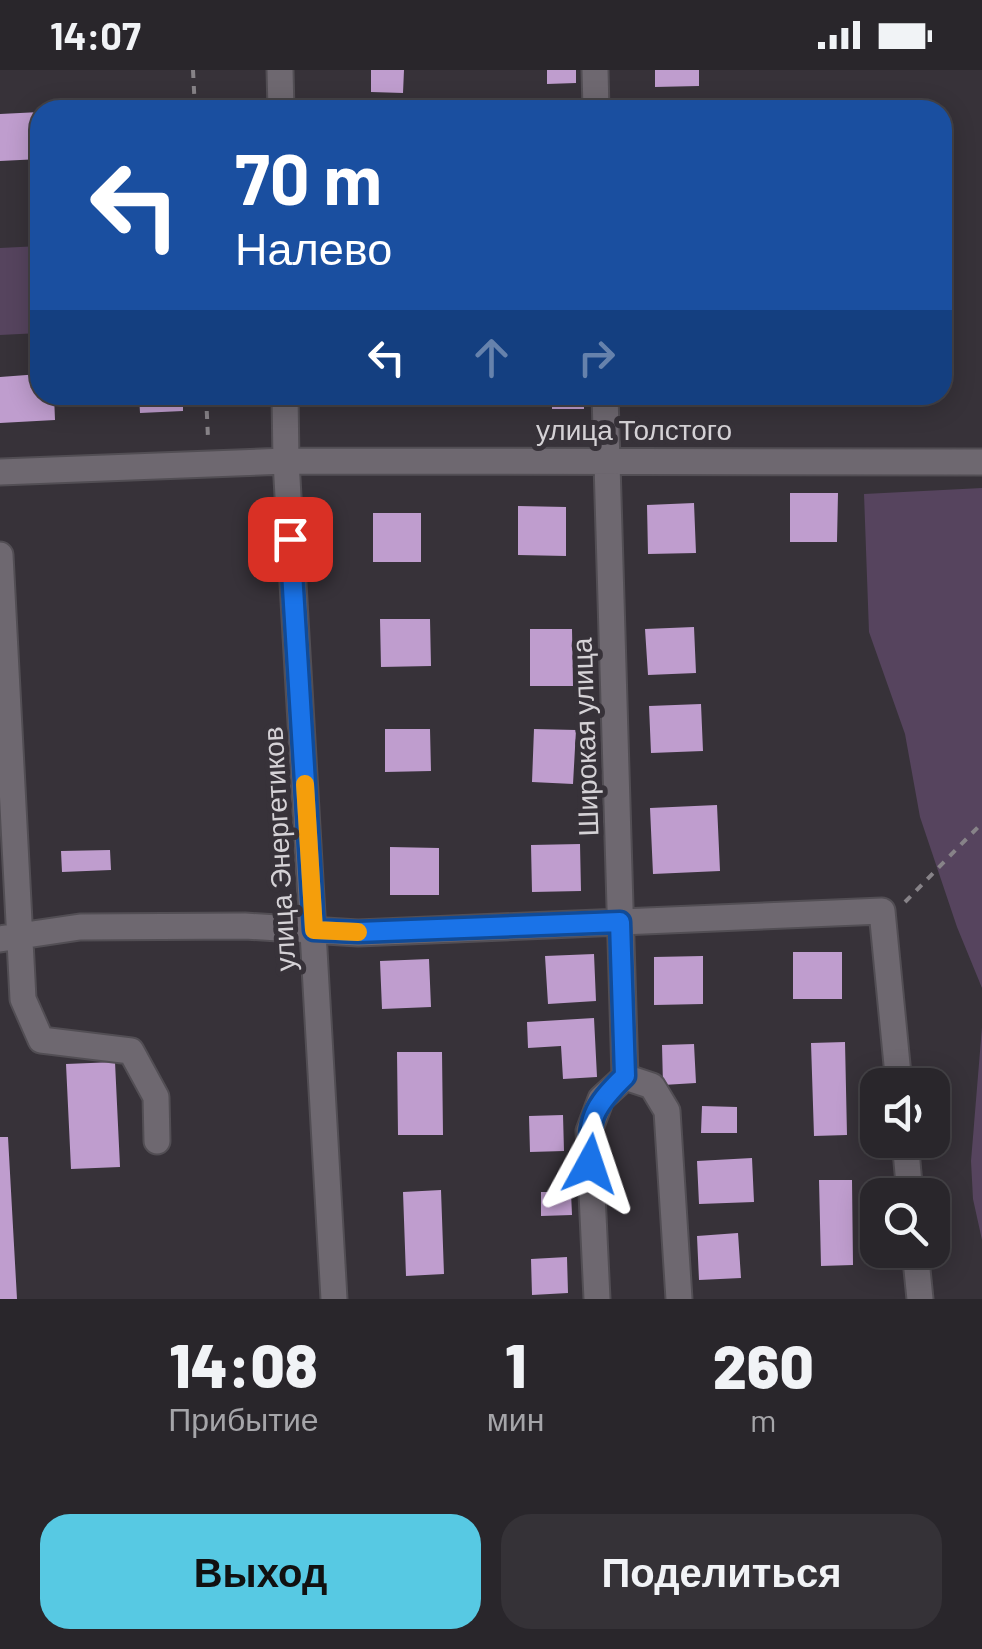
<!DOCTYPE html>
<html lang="ru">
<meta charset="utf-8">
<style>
:root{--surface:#29262b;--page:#353237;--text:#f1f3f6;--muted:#a5a5a9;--line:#454347;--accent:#57c9e3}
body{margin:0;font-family:Barlow,sans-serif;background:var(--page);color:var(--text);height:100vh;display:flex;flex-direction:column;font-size:38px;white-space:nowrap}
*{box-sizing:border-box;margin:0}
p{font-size:32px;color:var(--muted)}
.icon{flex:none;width:55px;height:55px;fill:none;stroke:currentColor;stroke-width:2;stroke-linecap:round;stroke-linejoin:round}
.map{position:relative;height:1229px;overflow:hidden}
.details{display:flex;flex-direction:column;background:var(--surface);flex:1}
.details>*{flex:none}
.guide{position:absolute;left:30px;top:30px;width:922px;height:305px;border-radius:30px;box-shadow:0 5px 25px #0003,0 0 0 2px var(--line);background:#1a4fa0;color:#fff;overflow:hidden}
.fabs{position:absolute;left:860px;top:998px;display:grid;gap:20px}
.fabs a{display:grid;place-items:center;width:90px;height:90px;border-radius:20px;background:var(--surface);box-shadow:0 5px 25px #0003,0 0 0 2px var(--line);font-size:50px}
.pin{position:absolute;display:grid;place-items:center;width:85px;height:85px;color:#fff;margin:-42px;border-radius:20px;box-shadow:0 5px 15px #0006}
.me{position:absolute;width:110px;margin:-55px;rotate:5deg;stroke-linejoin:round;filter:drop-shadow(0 0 8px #0008)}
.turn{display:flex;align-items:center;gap:35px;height:210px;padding:0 40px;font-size:45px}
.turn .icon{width:130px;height:130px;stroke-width:2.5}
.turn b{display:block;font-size:70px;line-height:85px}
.lanes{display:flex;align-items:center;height:95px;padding:0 40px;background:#0003;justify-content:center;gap:50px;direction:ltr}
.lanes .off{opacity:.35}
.eta{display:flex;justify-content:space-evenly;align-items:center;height:170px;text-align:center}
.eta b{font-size:60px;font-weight:800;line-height:70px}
.button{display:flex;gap:20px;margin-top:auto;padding:20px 40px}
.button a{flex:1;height:115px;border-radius:30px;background:var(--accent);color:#111;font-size:40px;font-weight:800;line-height:115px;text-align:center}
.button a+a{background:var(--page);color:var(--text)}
.status{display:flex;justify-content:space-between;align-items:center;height:70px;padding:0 50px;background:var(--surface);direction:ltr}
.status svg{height:28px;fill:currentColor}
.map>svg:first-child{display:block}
</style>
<div class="status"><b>14:07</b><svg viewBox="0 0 49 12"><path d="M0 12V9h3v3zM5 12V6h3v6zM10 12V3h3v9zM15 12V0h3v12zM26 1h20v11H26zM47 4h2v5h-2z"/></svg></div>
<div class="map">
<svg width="982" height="1229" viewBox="0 0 982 1229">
<rect width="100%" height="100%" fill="#373239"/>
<path fill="#56445e" d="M40,176V263L0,265V178Z
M982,418V918L957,857L920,747L905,664L869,562L864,424Z
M982,957V1170L973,1129L971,1091Z"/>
<path fill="#bf9dce" d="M371,0H404L403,23L371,22Z
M547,0H576V13L547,14Z
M655,0H699V16L655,17Z
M40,42V89L0,91V44Z
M40,304V325H54L55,350L0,353V307Z
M139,325H183V341L140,343Z
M374,325H423V334H374Z
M552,325H584V339H552Z
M637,325H687L688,333L637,336Z
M783,325H831V332L783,333Z
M790,423H838L837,472H790Z
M694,433L696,483L648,484L647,435Z
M518,436L566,437V486L518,485Z
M373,443H421V492H373Z
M380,549H430L431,596L381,597Z
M694,557L696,603L648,605L645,559Z
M530,559H572L573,616H530Z
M701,634L703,681L651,683L649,636Z
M385,659H430L431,701L385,702Z
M534,659L576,660L573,714L532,712Z
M717,735L720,801L653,804L650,738Z
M580,774L581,821L532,822L531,775Z
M390,777L439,778V825H390Z
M110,780L111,800L62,802L61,781Z
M793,882H842V929H793Z
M594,884L596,931L548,934L545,886Z
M703,886V934L654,935V887Z
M429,889L431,937L382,939L380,891Z
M594,948L597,1007L563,1009L561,976L528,978L527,952Z
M845,972L847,1065L814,1066L811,973Z
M694,974L696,1013L663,1015L662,975Z
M397,982H442L443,1065H398Z
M115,992L120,1097L71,1099L66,994Z
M702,1036L737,1037V1063H701Z
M563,1045L564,1081L530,1082L529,1046Z
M0,1067H8L17,1229H0Z
M752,1088L754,1132L699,1134L697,1091Z
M819,1110H852L853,1195L821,1196Z
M441,1120L444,1204L406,1206L403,1122Z
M541,1122H571L572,1145L541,1146Z
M738,1163L741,1208L699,1210L697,1166Z
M567,1187L568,1223L532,1225L531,1189Z"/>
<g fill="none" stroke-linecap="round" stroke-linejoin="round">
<g stroke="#524e54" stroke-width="29">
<path id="minor" d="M280,0L281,40
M595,0L596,40
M285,325L286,391L334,1229
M605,325L625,1007L652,1016L667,1041L679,1229
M0,402L286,391L982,392
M0,485L23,929L41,970L131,981L156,1027L157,1071
M0,869L80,857L245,856L358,863L882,841L899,1015
M905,1070L910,1125
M915,1180L920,1229
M597,1229L589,1061L601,1029L625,1007"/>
</g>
<path stroke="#878388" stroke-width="4" stroke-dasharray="8 8" stroke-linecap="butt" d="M193,0L195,40
M206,325L208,368
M905,832L982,753"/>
<use href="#minor" stroke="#6e6870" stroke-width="25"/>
</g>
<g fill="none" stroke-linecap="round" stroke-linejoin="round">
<g stroke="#114b97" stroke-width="25">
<path id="route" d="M290,469L314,860L358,862L620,852L625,1006C592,1038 588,1049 590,1094"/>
</g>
<use href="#route" stroke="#1a73e8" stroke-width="18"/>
<path stroke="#f59e0b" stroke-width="18" d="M305,714L314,860L358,862"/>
</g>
<g text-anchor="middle" stroke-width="10" stroke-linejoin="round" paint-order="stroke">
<g font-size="28" fill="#d5d2d6" stroke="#373239">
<text x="634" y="370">улица Толстого</text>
<text transform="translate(585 667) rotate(-92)" y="10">Широкая улица</text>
<text transform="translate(279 779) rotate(-93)" y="10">улица Энергетиков</text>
</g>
</g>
</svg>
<div class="fabs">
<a><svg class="icon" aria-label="sound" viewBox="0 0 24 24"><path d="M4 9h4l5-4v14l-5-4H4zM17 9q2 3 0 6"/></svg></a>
<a><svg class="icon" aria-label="search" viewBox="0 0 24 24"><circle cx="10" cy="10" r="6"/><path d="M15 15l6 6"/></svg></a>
</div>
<div class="pin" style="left:290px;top:469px;background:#d93025"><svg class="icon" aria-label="arrive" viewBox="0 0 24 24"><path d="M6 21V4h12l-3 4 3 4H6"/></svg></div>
<svg class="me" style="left:590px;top:1094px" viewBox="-20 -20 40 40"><path d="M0-17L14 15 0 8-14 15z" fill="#1a73e8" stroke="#fff" stroke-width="4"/></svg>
<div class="guide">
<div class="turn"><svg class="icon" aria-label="left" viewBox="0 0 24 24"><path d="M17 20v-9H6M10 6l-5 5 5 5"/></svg><div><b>70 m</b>Налево</div></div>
<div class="lanes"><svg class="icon" aria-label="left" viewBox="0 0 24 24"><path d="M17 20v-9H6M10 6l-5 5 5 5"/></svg><svg class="icon off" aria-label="ahead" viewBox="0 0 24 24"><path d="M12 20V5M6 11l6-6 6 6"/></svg><svg class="icon off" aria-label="right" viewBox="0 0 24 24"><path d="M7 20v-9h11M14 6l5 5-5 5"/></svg></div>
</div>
</div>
<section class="details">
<div class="eta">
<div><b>14:08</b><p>Прибытие</p></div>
<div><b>1</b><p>мин</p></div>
<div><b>260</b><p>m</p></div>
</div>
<div class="button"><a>Выход</a><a>Поделиться</a></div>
</section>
